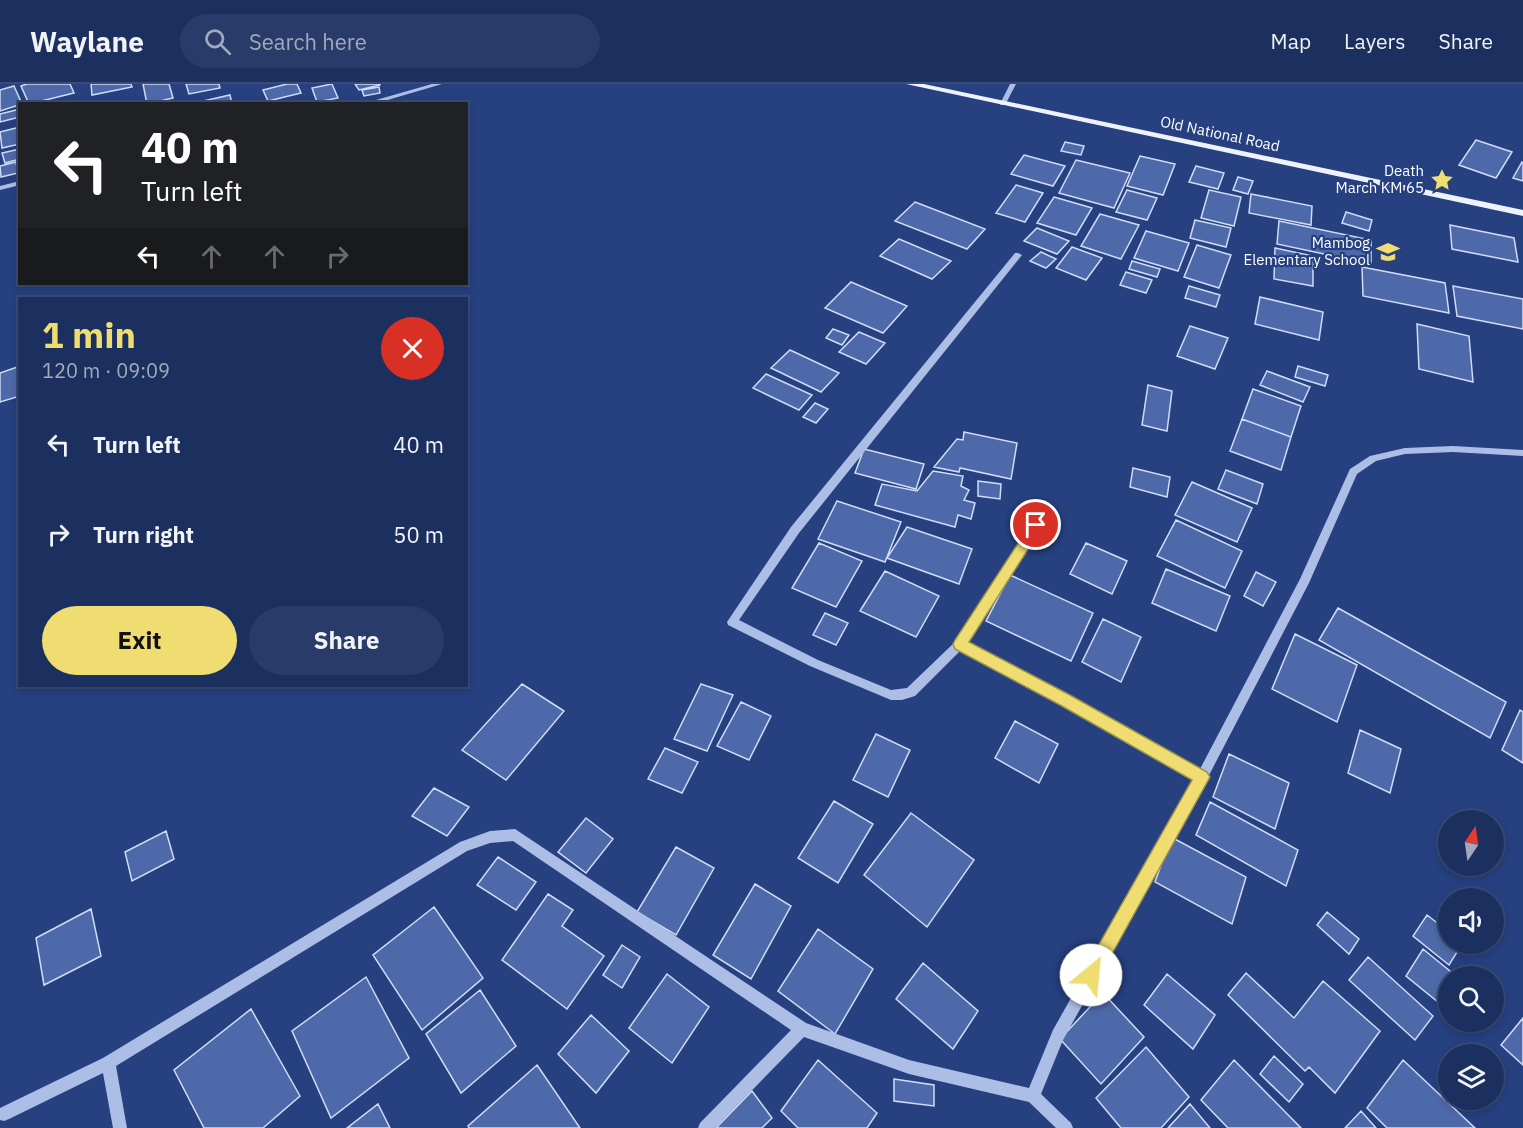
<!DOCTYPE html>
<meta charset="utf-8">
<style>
:root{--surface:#1c3060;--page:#293c69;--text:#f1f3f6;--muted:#a0a9bd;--line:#3a4b75;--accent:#efdd72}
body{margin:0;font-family:"IBM Plex Sans",sans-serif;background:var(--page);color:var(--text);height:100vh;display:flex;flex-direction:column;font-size:22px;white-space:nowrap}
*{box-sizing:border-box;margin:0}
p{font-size:20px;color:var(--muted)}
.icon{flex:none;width:33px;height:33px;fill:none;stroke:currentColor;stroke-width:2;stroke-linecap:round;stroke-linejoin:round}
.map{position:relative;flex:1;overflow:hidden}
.drawer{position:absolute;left:18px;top:213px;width:450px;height:390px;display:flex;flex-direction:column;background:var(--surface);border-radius:0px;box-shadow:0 3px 9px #0003,0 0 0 2px var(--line)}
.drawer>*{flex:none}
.banner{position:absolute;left:18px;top:18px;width:450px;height:183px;border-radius:0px;box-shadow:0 3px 9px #0003,0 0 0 2px var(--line);background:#202124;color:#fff;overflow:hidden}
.needle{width:39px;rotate:13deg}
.fabs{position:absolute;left:1438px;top:726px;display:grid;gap:12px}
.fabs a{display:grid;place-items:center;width:66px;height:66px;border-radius:50%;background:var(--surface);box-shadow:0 3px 9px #0003,0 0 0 2px var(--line);font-size:30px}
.pin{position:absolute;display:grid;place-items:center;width:51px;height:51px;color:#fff;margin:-26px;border:3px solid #fff;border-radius:50%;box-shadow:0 2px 6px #0007}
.me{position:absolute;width:66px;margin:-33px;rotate:28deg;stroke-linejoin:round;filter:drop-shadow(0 0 4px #0008)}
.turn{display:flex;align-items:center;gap:21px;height:126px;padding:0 24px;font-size:27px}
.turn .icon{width:78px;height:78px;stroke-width:2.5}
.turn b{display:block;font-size:42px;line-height:51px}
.lanes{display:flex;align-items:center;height:57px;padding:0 24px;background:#0003;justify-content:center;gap:30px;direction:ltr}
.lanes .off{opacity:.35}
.round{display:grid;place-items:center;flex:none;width:63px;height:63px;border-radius:32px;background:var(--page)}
.summary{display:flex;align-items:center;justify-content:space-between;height:102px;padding:0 24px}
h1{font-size:36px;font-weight:800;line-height:45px;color:var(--accent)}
.cta{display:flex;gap:12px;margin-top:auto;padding:12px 24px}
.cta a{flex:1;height:69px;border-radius:36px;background:var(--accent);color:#111;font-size:24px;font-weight:800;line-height:69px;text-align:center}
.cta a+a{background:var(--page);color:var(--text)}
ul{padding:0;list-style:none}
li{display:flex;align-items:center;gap:18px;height:90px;padding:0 24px}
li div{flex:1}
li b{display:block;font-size:22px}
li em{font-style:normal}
header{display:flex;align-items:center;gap:36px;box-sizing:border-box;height:84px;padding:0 30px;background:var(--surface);border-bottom:2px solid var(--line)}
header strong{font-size:28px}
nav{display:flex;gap:33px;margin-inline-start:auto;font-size:21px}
.search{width:420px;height:54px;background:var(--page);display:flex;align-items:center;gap:15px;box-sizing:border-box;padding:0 21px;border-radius:33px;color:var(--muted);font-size:22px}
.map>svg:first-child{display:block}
</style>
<header>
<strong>Waylane</strong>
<div class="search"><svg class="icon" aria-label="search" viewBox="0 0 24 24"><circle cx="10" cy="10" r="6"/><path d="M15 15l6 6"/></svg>Search here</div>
<nav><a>Map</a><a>Layers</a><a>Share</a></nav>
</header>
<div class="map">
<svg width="1523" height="1044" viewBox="0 0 1523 1044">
<rect width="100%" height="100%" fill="#264080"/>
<path fill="#4e69a9" stroke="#d0dbf5" stroke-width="1.5" d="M27,0H70L74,9L29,20L21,2Z
M91,0H131L132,3L92,11Z
M143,0H169L173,14L147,20Z
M186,0H219L220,4L189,10Z
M287,0H297L301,9L268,17L263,6Z
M332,0L338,14L317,18L312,4Z
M355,0H380V1L359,6Z
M14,2L22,20L0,27V6Z
M379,3L380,9L364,12L362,6Z
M230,11L232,20H204L203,17Z
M20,25V33L0,38V30Z
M20,43V60L2,64L0,48Z
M1476,56L1512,68L1496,94L1459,81Z
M1065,58L1084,62L1081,71L1061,67Z
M20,65V75L5,79L2,69Z
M1024,71L1065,82L1053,102L1011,90Z
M1140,72L1175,80L1163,111L1127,102Z
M1076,76L1130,89L1114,124L1059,109Z
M16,78L18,89L1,93L0,82Z
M1522,78L1523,79V97L1513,94Z
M1196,82L1224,89L1218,105L1189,98Z
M1238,93L1253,97L1248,110L1233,106Z
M1016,101L1043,109L1025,138L996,129Z
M1127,106L1157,114L1147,136L1116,128Z
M1209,106L1241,113L1234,142L1201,134Z
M1251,110L1312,122L1311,141L1249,129Z
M1054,113L1092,124L1076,151L1037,139Z
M915,118L985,145L967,165L895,137Z
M1346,128L1372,136L1369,147L1342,139Z
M1100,130L1139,141L1121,175L1081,162Z
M1195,136L1231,144L1226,163L1190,154Z
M1279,137L1371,156V180L1277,160Z
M1450,141L1514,154L1518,178L1452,165Z
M1037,144L1069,157L1057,170L1024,157Z
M1146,147L1189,159L1178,187L1134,174Z
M899,155L951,177L932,195L880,172Z
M1197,161L1231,171L1219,204L1184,193Z
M1072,163L1102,174L1086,196L1056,184Z
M1275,164L1313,172V202L1274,195Z
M1041,168L1056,175L1046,184L1030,177Z
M1132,177L1160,185L1157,193L1129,185Z
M1362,183L1445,199L1449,229L1363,212Z
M1126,188L1152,196L1146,209L1120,201Z
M851,198L907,222L883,249L825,224Z
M1189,202L1220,211L1216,223L1185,214Z
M1453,202L1523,215V245L1457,232Z
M1260,213L1323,228L1319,256L1255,240Z
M1417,240L1469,252L1473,298L1419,285Z
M1190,242L1228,254L1215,285L1177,272Z
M833,245L849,251L842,261L826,254Z
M859,248L885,259L866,280L839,268Z
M790,266L839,289L821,308L771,284Z
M20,282V312L0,318V289Z
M1298,282L1328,291L1325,302L1295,293Z
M1267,287L1310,303L1303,318L1260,301Z
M766,290L812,311L799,326L753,304Z
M1148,301L1172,307L1167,347L1142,341Z
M1253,305L1301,322L1291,353L1242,335Z
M815,319L828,325L816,339L803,333Z
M1242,335L1291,353L1281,386L1230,367Z
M964,348L1017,359L1011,395L960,384L959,388L934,383L957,355L963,356Z
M864,365L924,380L916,405L855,389Z
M1133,384L1170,393L1167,413L1130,403Z
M1226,386L1263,400L1257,420L1218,405Z
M933,387L963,392L961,402L969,406L964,416L975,419L971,435L958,431L955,443L875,421L882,400L917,407Z
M978,397L1001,400L1000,415L978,412Z
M1192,398L1252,424L1237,458L1175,431Z
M837,417L901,438L885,478L818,455Z
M1176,436L1242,467L1225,504L1157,472Z
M907,443L972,465L959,500L887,474Z
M819,459L862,477L836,523L792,504Z
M1086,459L1127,477L1112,510L1070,490Z
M1166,485L1230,512L1216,547L1152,519Z
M885,487L939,512L916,553L860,527Z
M1256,488L1276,498L1263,522L1244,512Z
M1010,491L1093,529L1071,577L986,537Z
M1338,524L1506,618L1490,654L1319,556Z
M825,529L848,539L836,561L813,551Z
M1103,535L1141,553L1121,598L1082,578Z
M1295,550L1357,581L1337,638L1272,605Z
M522,600L564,627L506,696L462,666Z
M701,600L733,611L707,667L674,655Z
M741,618L771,632L749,676L717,662Z
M1520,626L1523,628V679L1502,666Z
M1015,637L1058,660L1039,699L995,674Z
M1360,646L1401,665L1390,709L1348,689Z
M876,650L910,666L888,713L853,696Z
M665,664L698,678L682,709L648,695Z
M1229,670L1289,699L1275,745L1213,713Z
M434,704L469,723L447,752L412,732Z
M834,717L873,740L838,799L798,774Z
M1210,718L1298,766L1286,802L1196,751Z
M911,729L974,776L927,843L864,791Z
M586,734L613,755L586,789L558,768Z
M166,747L174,775L132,797L125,768Z
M1171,753L1246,793L1232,840L1155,798Z
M676,763L714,784L676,851L637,828Z
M498,773L536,798L516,826L477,801Z
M755,800L791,822L751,895L713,871Z
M548,810L573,826L562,842L604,872L567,925L502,876Z
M434,823L483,894L422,946L373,871Z
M91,825L101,872L44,901L36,854Z
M1327,828L1359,855L1349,870L1317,841Z
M1427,831L1449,848V860H1462L1449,881L1413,852Z
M818,845L873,885L835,950L778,907Z
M622,861L640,873L622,904L603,891Z
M1423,865L1456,892H1449V927L1406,892Z
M1368,873L1433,932L1415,956L1349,896Z
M923,879L978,927L953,965L896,915Z
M1246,889L1294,934L1323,897L1380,947L1335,1009L1309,983L1305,987L1228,911Z
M667,890L709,923L672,979L629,944Z
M1167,890L1215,931L1193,965L1144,921Z
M366,893L409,974L331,1034L292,947Z
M480,906L516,962L461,1009L426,950Z
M1103,909L1144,953L1101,1000L1060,955Z
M251,925L300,1012L263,1044H204L174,986Z
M591,931L629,967L596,1009L558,970Z
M1523,934V981L1501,961Z
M1146,963L1189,1013L1161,1044H1121L1096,1014Z
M1274,972L1303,1000L1289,1018L1260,990Z
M818,976L877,1029L867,1044H798L781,1027Z
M1234,976L1301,1044H1228L1201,1016Z
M1403,976L1475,1044H1387L1367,1024Z
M537,981L580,1044H469L468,1042Z
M894,995L934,1001V1022L894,1017Z
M752,1007L772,1034L762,1044H716Z
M378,1020L390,1044H347Z
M1190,1020L1210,1044H1168Z
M1361,1027L1376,1044H1345Z"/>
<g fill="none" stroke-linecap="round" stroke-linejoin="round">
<path fill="#adbee6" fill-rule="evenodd" d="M432,0H442L374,20H362Z
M1010,0H1016L1005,21H1001L1000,20Z
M20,97V101L0,106V102Z
M1015,169H1018L1022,171L799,449L739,536L818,576L891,606L907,604L956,557L1033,438H1039L1041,441L1039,444L967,558L1069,612L1200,685L1300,495L1350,385L1370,372L1405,364L1453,362L1523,366V372L1453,368L1405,370L1376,377L1357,390L1309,499L1206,697L1063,956L1041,1010L1071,1039L1073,1044H1056L1029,1018L909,990L804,953L715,1044H698L700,1039L791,946L513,757L490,759L467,767L116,982L127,1044H113L103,989L9,1035L4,1037L0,1036V1024L103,974L460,758L490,747L515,745L806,939L909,976L1029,1004L1053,946L1194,695L1061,620L961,566L915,612L902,616H891L810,582L728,541L727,538L791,443Z"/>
<path fill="#eef2fd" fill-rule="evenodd" d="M906,0H924L1523,126V132Z"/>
</g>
<path fill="#efdd72" stroke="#9b904a" stroke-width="1.5" d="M1036,436L1043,441L1041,445L969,558L1070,611L1207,688L1210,693L1097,897L1091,899L1085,897L1082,891L1085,885L1192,696L1060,621L955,565L953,560L955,556L1032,438Z"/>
<defs>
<g id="sight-bare" transform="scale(1.8)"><path d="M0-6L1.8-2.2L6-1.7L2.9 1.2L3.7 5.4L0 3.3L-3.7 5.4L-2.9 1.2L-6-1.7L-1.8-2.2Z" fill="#efdd72" stroke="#264080" stroke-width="2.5" paint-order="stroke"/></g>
<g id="school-bare" transform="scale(1.8)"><path d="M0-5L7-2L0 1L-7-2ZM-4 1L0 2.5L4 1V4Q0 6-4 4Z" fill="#efdd72" stroke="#264080" stroke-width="2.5" paint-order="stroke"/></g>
</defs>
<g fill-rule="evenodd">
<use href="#sight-bare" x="1442" y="96"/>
<use href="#school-bare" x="1388" y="168"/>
</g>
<g text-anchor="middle" stroke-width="4.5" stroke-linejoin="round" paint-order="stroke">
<g font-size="15" fill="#fff" stroke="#264080">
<text transform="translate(1220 50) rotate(12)" y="5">Old National Road</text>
</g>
<g font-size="15" fill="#fff" stroke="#264080" text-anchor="end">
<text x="1424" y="92">Death<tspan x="1424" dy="17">March KM 65</tspan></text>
<text x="1370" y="164">Mambog<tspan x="1370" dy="17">Elementary School</tspan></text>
</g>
</g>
</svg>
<div class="fabs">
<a><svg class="needle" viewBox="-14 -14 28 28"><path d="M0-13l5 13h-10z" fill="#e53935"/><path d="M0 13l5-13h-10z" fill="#a0a9bd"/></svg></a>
<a><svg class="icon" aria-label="sound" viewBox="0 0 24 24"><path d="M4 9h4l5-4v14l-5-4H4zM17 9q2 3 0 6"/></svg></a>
<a><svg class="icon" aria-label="search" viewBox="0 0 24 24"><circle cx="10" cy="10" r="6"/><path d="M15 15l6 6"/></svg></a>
<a><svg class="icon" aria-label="layers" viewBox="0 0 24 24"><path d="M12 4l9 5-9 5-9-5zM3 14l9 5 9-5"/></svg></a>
</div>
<div class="pin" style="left:1036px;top:441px;background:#d93025"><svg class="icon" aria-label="arrive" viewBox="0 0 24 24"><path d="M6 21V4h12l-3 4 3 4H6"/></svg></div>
<svg class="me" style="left:1091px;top:891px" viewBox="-20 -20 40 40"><circle r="19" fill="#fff"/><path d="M0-13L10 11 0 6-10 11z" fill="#efdd72"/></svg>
<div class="banner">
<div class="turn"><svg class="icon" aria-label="left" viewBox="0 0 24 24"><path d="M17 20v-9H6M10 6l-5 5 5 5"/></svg><div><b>40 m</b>Turn left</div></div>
<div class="lanes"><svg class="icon" aria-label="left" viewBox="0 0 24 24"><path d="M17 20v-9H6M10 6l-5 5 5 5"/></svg><svg class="icon off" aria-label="ahead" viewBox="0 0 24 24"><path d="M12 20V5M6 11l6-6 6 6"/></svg><svg class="icon off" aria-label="ahead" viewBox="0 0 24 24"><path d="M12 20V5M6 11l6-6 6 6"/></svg><svg class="icon off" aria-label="right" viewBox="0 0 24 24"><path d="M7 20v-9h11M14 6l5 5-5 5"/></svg></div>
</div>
<section class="drawer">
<div class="summary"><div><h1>1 min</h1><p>120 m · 09:09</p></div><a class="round" style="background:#d93025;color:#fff"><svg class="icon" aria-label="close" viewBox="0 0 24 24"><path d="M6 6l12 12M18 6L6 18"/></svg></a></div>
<ul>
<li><svg class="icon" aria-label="left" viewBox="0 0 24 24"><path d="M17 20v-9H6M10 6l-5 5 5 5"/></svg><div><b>Turn left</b></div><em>40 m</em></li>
<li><svg class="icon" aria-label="right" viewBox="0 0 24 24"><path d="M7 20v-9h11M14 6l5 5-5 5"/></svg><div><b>Turn right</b></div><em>50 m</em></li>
</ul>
<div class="cta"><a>Exit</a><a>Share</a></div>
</section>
</div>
